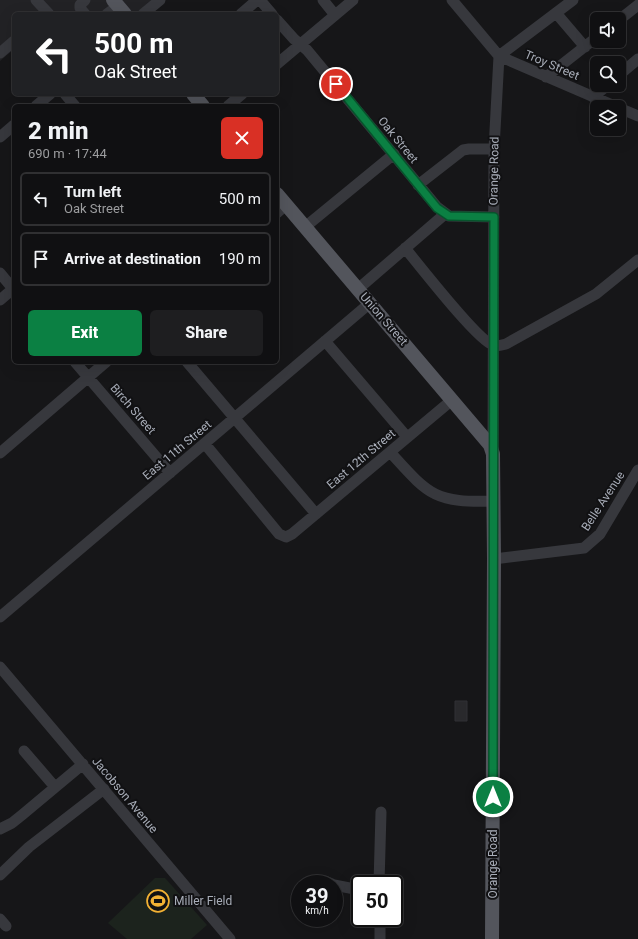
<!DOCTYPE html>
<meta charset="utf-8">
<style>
:root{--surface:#101012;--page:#1e1e20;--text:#f1f3f6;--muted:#9c9d9f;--line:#303032;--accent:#0b8043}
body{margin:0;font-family:Roboto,sans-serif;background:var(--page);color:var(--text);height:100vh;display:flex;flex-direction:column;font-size:15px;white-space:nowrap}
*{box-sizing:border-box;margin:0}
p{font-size:13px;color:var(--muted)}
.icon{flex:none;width:22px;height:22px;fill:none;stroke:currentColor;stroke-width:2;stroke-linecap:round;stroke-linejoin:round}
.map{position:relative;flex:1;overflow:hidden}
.panel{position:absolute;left:12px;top:104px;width:267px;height:260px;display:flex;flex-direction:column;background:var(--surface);border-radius:6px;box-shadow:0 4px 16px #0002,0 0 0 1px var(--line)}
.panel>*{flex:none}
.banner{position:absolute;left:12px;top:12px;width:267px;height:84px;border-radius:6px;box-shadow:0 4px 16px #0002,0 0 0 1px var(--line);background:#202124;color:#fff;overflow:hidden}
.tools{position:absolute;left:590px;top:12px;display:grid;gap:8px}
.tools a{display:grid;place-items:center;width:36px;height:36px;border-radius:6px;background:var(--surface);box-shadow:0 4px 16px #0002,0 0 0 1px var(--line);font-size:20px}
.speed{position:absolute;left:291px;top:875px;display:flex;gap:8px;font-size:20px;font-weight:700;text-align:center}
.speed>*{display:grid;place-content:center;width:52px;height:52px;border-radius:50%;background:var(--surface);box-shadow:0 4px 16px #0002,0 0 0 1px var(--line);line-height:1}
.speed small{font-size:10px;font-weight:400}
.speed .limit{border:2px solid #111;border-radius:6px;background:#fff;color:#111}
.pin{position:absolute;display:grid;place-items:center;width:34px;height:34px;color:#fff;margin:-17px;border:2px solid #fff;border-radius:50%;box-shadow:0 1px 4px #0007}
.me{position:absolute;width:44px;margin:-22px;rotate:0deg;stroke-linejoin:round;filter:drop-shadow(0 0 3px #0008)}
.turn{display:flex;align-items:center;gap:14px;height:84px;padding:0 16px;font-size:18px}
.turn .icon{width:52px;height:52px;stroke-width:2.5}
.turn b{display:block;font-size:28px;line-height:34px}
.round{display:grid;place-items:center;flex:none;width:42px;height:42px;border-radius:6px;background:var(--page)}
.head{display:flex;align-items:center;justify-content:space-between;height:68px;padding:0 16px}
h1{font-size:24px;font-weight:800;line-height:30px}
.button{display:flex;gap:8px;margin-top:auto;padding:8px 16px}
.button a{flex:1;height:46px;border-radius:6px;background:var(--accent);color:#fff;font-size:16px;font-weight:800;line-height:46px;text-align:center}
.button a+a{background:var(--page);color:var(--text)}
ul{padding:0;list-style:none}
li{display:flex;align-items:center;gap:12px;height:54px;margin:0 8px 6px;padding:0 8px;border:2px solid var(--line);border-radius:6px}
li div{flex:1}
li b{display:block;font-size:15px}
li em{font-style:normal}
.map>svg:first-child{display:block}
</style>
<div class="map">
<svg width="638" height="939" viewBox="0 0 638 939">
<rect width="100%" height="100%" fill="#161618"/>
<path fill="#222225" d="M0,0H153L136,14H14V49L0,61Z"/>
<path fill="#1c231d" d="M155,878H165L207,925L191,939H127L108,923Z"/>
<path fill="#29292c" stroke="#303034" d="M455,701H467V721H455Z"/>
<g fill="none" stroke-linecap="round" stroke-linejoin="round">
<path stroke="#37383d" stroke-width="11" d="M36,0L49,14
M260,0L272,14
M323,0L335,15
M452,0L499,56L617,107
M556,13L585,47
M85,14L80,8V5L85,0
M107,14L118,6
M143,14L160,0
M241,14L257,0
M277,20L294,39L307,50L437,207L449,216L494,217
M619,20L638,5
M0,53L14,41
M499,56L573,0
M277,64L353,0
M619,75L638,59
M546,77L597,37
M65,94L75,106
M593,97L608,85
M36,106L50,94
M228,106L242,94
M619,108L638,116
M0,137L14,125
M418,185L463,150L469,149H494
M277,213L286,205
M305,227L394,154
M405,248C419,265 478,341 493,345C497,347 502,345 506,344L596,294L638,260
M0,273L14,290
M358,289L445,214
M0,300L14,288
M325,341L407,437
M75,362L170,473
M187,362L316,514
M205,444L279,534L286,537L292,534L452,400
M390,452C429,495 434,503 494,501
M0,453L106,362
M493,453L494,149L499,56
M494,559L584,548L600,534L638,470
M0,617L370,303
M0,667L230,939
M24,751L55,787
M0,829L12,823L22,815L83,764
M0,875L29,847L104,789
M325,881L332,884
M379,884L381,812
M334,885L360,890
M380,918V939
M0,919L6,926"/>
<path stroke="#53555c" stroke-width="14" d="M113,0L125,14
M193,94L203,106
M277,194L490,445L493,454L494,559L492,939"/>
</g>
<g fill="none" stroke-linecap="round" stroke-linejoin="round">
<g stroke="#07532c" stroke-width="10">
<path id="route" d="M336,84L437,208L449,216L494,217L493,797"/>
</g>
<use href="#route" stroke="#0b8043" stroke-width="7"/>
</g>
<defs>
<g id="stadium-ring" transform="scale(1.15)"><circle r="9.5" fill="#111113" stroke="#f2b134" stroke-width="1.5"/><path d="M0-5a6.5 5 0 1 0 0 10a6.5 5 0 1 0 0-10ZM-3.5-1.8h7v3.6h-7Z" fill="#f2b134"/></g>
</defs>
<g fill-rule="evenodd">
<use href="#stadium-ring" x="158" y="901"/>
</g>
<g text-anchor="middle" stroke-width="4" stroke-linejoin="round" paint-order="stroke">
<g font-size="12" fill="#a8adb8" stroke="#111113">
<text transform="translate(552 65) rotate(23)" y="4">Troy Street</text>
<text transform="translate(398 140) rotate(51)" y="4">Oak Street</text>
<text transform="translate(494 171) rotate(-89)" y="4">Orange Road</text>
<text transform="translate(384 319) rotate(49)" y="4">Union Street</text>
<text transform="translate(133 409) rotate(49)" y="4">Birch Street</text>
<text transform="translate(177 450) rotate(-40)" y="4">East 11th Street</text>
<text transform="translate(361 459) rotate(-40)" y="4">East 12th Street</text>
<text transform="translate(603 501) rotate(-57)" y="4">Belle Avenue</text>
<text transform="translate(125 795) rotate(50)" y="4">Jacobson Avenue</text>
<text transform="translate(493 864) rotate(-90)" y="4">Orange Road</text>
</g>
<g font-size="12" fill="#a8adb8" stroke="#111113" text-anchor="start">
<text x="174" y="905">Miller Field</text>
</g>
</g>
</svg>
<div class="tools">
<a><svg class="icon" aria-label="sound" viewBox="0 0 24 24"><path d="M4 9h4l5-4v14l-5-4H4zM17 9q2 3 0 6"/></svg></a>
<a><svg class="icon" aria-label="search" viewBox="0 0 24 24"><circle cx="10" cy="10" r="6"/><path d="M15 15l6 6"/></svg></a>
<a><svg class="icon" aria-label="layers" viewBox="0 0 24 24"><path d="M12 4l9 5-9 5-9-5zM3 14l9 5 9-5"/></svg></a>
</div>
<div class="speed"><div>39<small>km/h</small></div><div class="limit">50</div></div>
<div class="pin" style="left:336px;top:84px;background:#d93025"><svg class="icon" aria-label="arrive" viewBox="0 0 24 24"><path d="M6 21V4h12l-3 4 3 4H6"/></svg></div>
<svg class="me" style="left:493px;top:797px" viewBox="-20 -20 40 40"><circle r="17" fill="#0b8043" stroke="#fff" stroke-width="3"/><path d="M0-11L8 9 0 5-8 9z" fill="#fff"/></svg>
<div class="banner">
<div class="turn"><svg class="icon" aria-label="left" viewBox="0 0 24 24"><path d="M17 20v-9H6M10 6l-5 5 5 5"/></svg><div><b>500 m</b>Oak Street</div></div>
</div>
<section class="panel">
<div class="head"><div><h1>2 min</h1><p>690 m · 17:44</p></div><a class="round" style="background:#d93025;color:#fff"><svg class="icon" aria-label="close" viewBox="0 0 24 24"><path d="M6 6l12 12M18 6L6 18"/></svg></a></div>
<ul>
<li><svg class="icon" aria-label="left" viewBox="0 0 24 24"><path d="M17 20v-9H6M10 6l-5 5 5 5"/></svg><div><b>Turn left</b><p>Oak Street</p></div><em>500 m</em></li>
<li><svg class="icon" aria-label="arrive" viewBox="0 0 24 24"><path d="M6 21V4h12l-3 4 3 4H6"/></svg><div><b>Arrive at destination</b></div><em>190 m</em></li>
</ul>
<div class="button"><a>Exit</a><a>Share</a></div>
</section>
</div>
